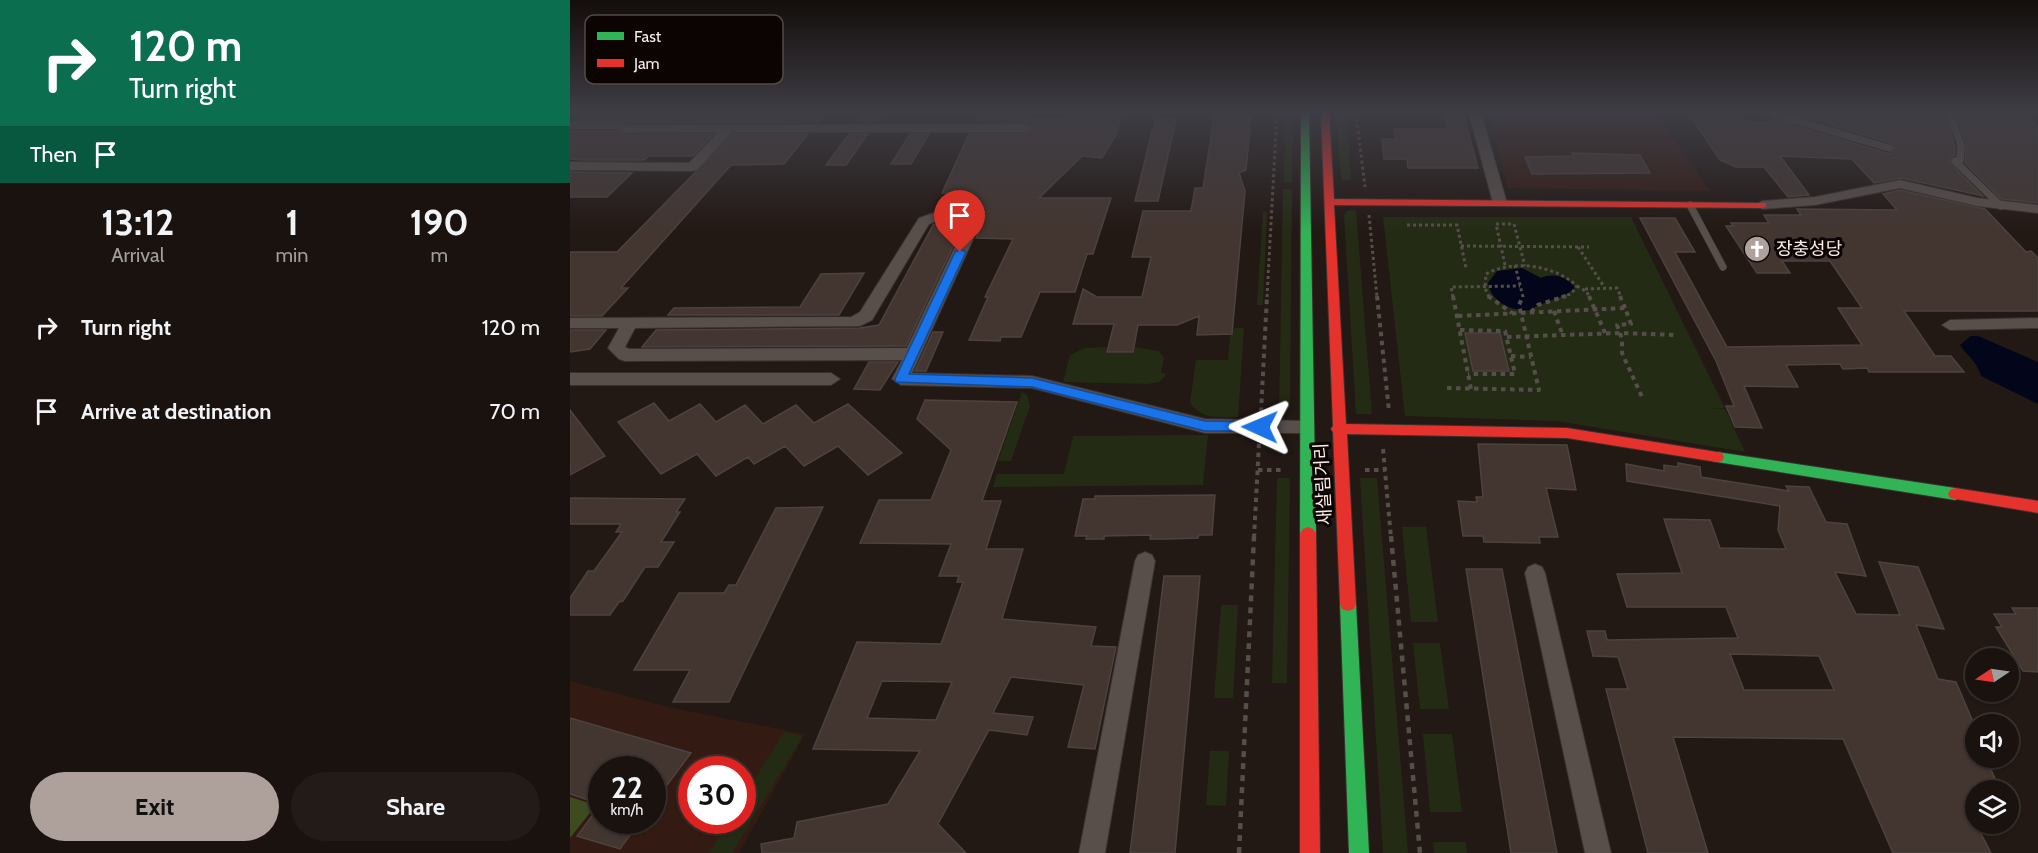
<!DOCTYPE html>
<meta charset="utf-8">
<style>
:root{--surface:#1a120f;--page:#231b18;--text:#f1f3f6;--muted:#9f9e9e;--line:#38322f;--accent:#aea19c}
body{margin:0;font-family:Cabin,"Noto Sans KR",sans-serif;background:var(--page);color:var(--text);height:100vh;display:flex;flex-direction:column;font-size:22px;white-space:nowrap}
*{box-sizing:border-box;margin:0}
p{font-size:20px;color:var(--muted)}
.icon{flex:none;width:33px;height:33px;fill:none;stroke:currentColor;stroke-width:2;stroke-linecap:round;stroke-linejoin:round}
.map{position:relative;flex:1;overflow:hidden}
.side{display:flex;flex-direction:column;background:var(--surface);width:570px}
.side>*{flex:none}
.hud{background:#0b6e4f;color:#fff;overflow:hidden}
.needle{width:39px;rotate:257deg}
.tools{position:absolute;left:1395px;top:648px;display:grid;gap:12px}
.tools a{display:grid;place-items:center;width:54px;height:54px;border-radius:50%;background:var(--surface);box-shadow:0 2px 4px #0004,0 0 0 2px var(--line);font-size:30px}
.speed{position:absolute;left:18px;top:756px;display:flex;gap:12px;font-size:30px;font-weight:700;text-align:center}
.speed>*{display:grid;place-content:center;width:78px;height:78px;border-radius:50%;background:var(--surface);box-shadow:0 2px 4px #0004,0 0 0 2px var(--line);line-height:1}
.speed small{font-size:15px;font-weight:400}
.speed .limit{border:9px solid #d22;background:#fff;color:#111}
.pin{position:absolute;display:grid;place-items:center;width:51px;height:51px;color:#fff;margin:-62px -26px;border-radius:50% 50% 50% 0;rotate:-45deg;box-shadow:0 0 6px #0007}
.pin .icon{rotate:45deg}
.me{position:absolute;width:66px;margin:-33px;rotate:271deg;stroke-linejoin:round;filter:drop-shadow(0 0 4px #0008)}
.turn{display:flex;align-items:center;gap:21px;height:126px;padding:0 30px;font-size:27px}
.turn .icon{width:78px;height:78px;stroke-width:2.5}
.turn b{display:block;font-size:42px;line-height:51px}
.then{display:flex;align-items:center;height:57px;padding:0 30px;background:#0003;gap:12px;font-size:22px}
.eta{display:flex;justify-content:space-evenly;align-items:center;height:102px;text-align:center}
.eta b{font-size:36px;font-weight:800;line-height:42px}
.action{display:flex;gap:12px;margin-top:auto;padding:12px 30px}
.action a{flex:1;height:69px;border-radius:36px;background:var(--accent);color:#111;font-size:24px;font-weight:800;line-height:69px;text-align:center}
.action a+a{background:var(--page);color:var(--text)}
ul{padding:0;list-style:none}
li{display:flex;align-items:center;gap:18px;height:84px;padding:0 30px}
li div{flex:1}
li b{display:block;font-size:22px}
li em{font-style:normal}
main{display:flex;flex:1;min-height:0}
.map>svg:first-child{display:block}
</style>
<main>
<section class="side">
<div class="hud">
<div class="turn"><svg class="icon" aria-label="right" viewBox="0 0 24 24"><path d="M7 20v-9h11M14 6l5 5-5 5"/></svg><div><b>120 m</b>Turn right</div></div>
<div class="then">Then<svg class="icon" aria-label="arrive" viewBox="0 0 24 24"><path d="M6 21V4h12l-3 4 3 4H6"/></svg></div>
</div>
<div class="eta">
<div><b>13:12</b><p>Arrival</p></div>
<div><b>1</b><p>min</p></div>
<div><b>190</b><p>m</p></div>
</div>
<ul>
<li><svg class="icon" aria-label="right" viewBox="0 0 24 24"><path d="M7 20v-9h11M14 6l5 5-5 5"/></svg><div><b>Turn right</b></div><em>120 m</em></li>
<li><svg class="icon" aria-label="arrive" viewBox="0 0 24 24"><path d="M6 21V4h12l-3 4 3 4H6"/></svg><div><b>Arrive at destination</b></div><em>70 m</em></li>
</ul>
<div class="action"><a>Exit</a><a>Share</a></div>
</section>
<div class="map">
<svg width="1468" height="853" viewBox="0 0 1468 853">
<rect width="100%" height="100%" fill="#221814"/>
<path fill="#331b13" fill-rule="evenodd" d="M961,113H1086L1140,191L938,188L919,115L961,116Z
M0,681L98,707L235,734L169,853H0ZM32,770H82V820H32ZM122,770H172V820H122Z"/>
<path fill="#242b14" d="M715,113H723L722,182H714Z
M766,113H776L781,180H771Z
M713,189H722L720,407L713,414H709Z
M786,210L802,414H786L774,215L778,211Z
M693,212H697L693,305H687Z
M813,217H1061L1155,408H1141L1155,409L1175,452L987,421L835,416Z
M664,328H674L668,417C649,417 632,420 620,403L626,360H658L660,335L663,334Z
M537,347L536,353H563L565,347L588,351L594,357L591,373H595V376L589,382L578,384L493,382L500,355L515,348Z
M452,392L457,395L460,406L441,461H428Z
M638,435L633,485L423,487L427,474H494L503,436Z
M707,478H720L717,683H702Z
M790,478H807L838,853H813Z
M832,527H856L868,622H841Z
M651,605H668L663,698H644Z
M843,643H870L879,709H850Z
M214,732L233,736L162,853H139L159,821L172,820L173,798Z
M853,734H882L892,812H860Z
M640,751H659L656,806L636,805Z
M863,842H896L897,853H864Z"/>
<path fill="#3d4b21" d="M0,797L26,805L0,838Z"/>
<path fill="#03061a" d="M952,268L971,278C982,273 997,276 1004,286V289C991,300 973,301 960,310C942,312 921,302 918,283L927,271Z
M1401,336H1408L1468,362V404L1411,376C1406,360 1399,358 1390,345Z"/>
<path fill="#433631" stroke="#4c423f" stroke-width="1.5" fill-rule="evenodd" d="M15,113H255L248,122L58,123L49,119H8Z
M294,113H310L312,115L306,122H288Z
M410,113H456L454,119L494,118L496,113H552L546,135L532,158L512,156L469,198H541L523,254H517L505,292H470L451,337H431L430,341L399,340L418,297H415L443,239L406,238L418,210L409,205L384,204L373,207L381,193H372L399,134H457L465,127L457,122H406Z
M874,113H893L908,168H838L837,159H814L812,139H826L824,129H877Z
M1118,113H1169L1176,122L1202,123V119L1320,154L1324,149L1321,143L1221,113H1375L1385,147V155L1381,157L1380,163L1413,196L1331,178L1304,183L1282,159L1210,156L1239,195L1218,197L1194,167H1166L1150,160Z
M1386,113H1440L1459,117L1468,127V203L1431,199L1395,163L1396,145Z
M644,117H681L676,170L669,173L675,191L662,334L627,335L629,316L607,325H568L563,352H537L544,324H503L513,289L527,297H572L581,257H562L573,211H621L625,188H633Z
M585,119H606L588,201H565Z
M0,131H46L55,135L143,134L123,156H79L74,160H11L0,159Z
M163,134H238L214,164L161,165L51,288H58L32,316H0V252H47Z
M279,134H298L276,165H256Z
M340,134H359L341,164H321Z
M1002,153L1070,155L1080,173L962,174L955,157L1003,156Z
M0,172L62,173L37,197H0Z
M1330,190L1415,209L1456,252L1461,251L1468,258V311H1334L1365,356H1381L1394,372H1299L1297,368L1273,369L1270,364L1216,365L1228,387L1174,386L1192,428L1165,427L1156,406H1164L1146,361L1070,218H1105L1125,252H1105L1157,347L1292,345L1268,308H1292L1260,261H1212L1220,273H1187L1156,226H1163L1161,223H1199L1194,215H1231L1227,209L1327,210L1313,194Z
M385,216L397,217L336,346L72,347L86,330L290,328L309,325L363,225Z
M294,273L269,315H98L104,308L230,307L251,274Z
M0,330H36L20,349L0,352Z
M363,332H373L356,371H345Z
M895,333H930L939,371H903Z
M299,362H328L310,390L284,389Z
M355,400L447,402L412,501H431L416,549H453L432,619L526,627L521,646L546,647L525,749L498,747L514,685L441,677L423,713L463,717L457,735L419,730L368,824L396,853H192L191,844L224,838L227,822L318,804L350,751L243,749L287,642L371,644L393,582H387L389,576H369L381,544L290,543L309,500H361L381,450L347,419ZM312,681L382,682L366,720L297,718Z
M84,403L99,421L130,404L146,422L175,405L193,424L226,405L244,423L278,404L332,453L298,475L268,446L234,466L215,446L184,464L178,457L146,476L127,454L91,474L48,422Z
M0,410L35,456L0,475Z
M908,444L997,445L1006,490L976,488L988,537H969L970,543L914,542L913,536H893L888,501L907,502L906,497H913Z
M1108,463L1130,467L1131,477L1219,491L1216,486L1239,487L1256,522L1277,524L1296,576L1265,572L1286,614L1330,615L1309,562L1348,567L1374,629L1346,625L1368,679L1386,682L1406,729V758H1416L1430,790H1406V824L1421,853H1323L1273,739L1103,737L1138,853H1078L1036,689H1058L1048,657L1023,656L1017,631H1035L1037,640L1168,638L1156,607H1057L1047,574L1112,573L1094,519L1140,520L1150,548L1216,549L1208,530L1210,506L1057,481L1056,464L1094,471V465L1108,467ZM1160,654L1249,656L1264,690H1174Z
M645,495L642,535H629L628,538L599,539H580L581,535L534,536V539H516L517,536H505L513,499H525V496Z
M0,498L115,499L106,512H110L91,542H104L88,567H75L53,601L49,602L40,615H0V598L18,571H24L52,532H46L51,524H0Z
M253,507L159,702H103L120,670H64L109,593H154L159,585H166L206,508Z
M896,569H932L987,853H941Z
M594,576H630L605,853H560Z
M1442,608H1468V672L1453,671L1426,627H1432L1424,614H1446Z
M0,718L121,753L82,805V770H32V820H71L50,849L7,836L31,804L0,794Z"/>
<g fill="none" stroke-linecap="round" stroke-linejoin="round">
<g stroke="#3a312f" stroke-width="8">
<path id="lane" d="M1200,113L1319,148
M1380,113L1391,146L1390,160L1385,161L1431,206
M1120,205L1153,267"/>
</g>
<g stroke="#3a312f" stroke-width="2">
<path id="street" d="M899,113H911L937,203L935,206H925L923,203Z
M0,121H49L58,125L457,124L463,128L457,132H162L127,170L122,171L0,170V162L119,163L148,132L55,133L46,129H0Z
M1330,180L1407,198L1468,205V213L1407,206L1330,188L1245,205L1192,209L1185,205L1192,201L1245,197Z
M384,206L409,207L416,211L342,373L462,376L635,419L735,421L741,423L744,428L741,433H635L462,388L331,385L322,379L332,360L55,361L49,359L38,348L49,328H0V318L281,317L290,312L349,218ZM385,214L400,215L337,348L59,349L55,347L65,328L290,326L302,320L359,224Z
M1468,318V328L1380,330L1372,325L1380,320Z
M0,373H261L270,379L261,385H0Z
M575,552L582,555L585,561L535,853H509L565,561L568,555Z
M965,564L972,567L975,573L1041,853H1015L955,573L958,567Z"/>
</g>
<g stroke="#3a312f" stroke-width="2">
<path id="fast" d="M731,113H739L746,533L743,537L738,539L733,537L730,533Z
M1147,452L1385,488L1390,490L1392,494L1390,498L1385,500L1147,462L1142,461L1140,457L1142,453Z
M778,597L784,599L786,604L799,853H779L770,604L772,599Z"/>
</g>
<g stroke="#3a312f" stroke-width="2">
<path id="jam" d="M751,113H759L764,199L1196,203V207L1192,208L764,205L776,424L997,428L1147,452L1152,453L1154,457L1152,461L1147,462L997,438L777,434L786,604L784,609L778,611L772,609L770,604L763,432L761,429L763,426Z
M1385,488L1468,501V513L1380,498L1378,494L1380,490Z
M738,527L743,529L746,533L750,853H730V533L733,529Z"/>
</g>
<path stroke="#564e4a" stroke-width="3" stroke-dasharray="3 3" stroke-linecap="butt" d="M786,113L795,187
M799,215L807,297
M837,225H887L896,268
M891,246L1019,247
M1008,247L1035,288
M935,265L926,224H944L955,266
M945,265L953,297
M1007,286L1017,292L1019,297
M1015,289L1047,288L1051,297
M697,297L707,113
M883,297L881,287L950,286
M919,297L915,288L916,274C943,259 984,265 1007,286L1001,294L991,297"/>
<path stroke="#564e4a" stroke-width="4" stroke-dasharray="4.5 4.5" stroke-linecap="butt" d="M807,296L819,411
M883,296L901,389
M918,296L942,313
M1019,296L1035,333
M1050,296L1055,308
M984,311L993,336
M961,312L968,305L996,296
M888,316L1055,308L1061,324L1047,325L1052,339V353L1072,397
M890,330L935,331L945,374H898
M937,337L1050,333L1106,335
M941,356L961,357
M877,388L969,390L949,305L953,296
M691,412L697,296
M813,449L821,538
M688,470H712
M795,470H815
M684,538L689,443"/>
<path stroke="#564e4a" stroke-width="4.5" stroke-dasharray="6 6" stroke-linecap="butt" d="M821,536L850,853
M669,853L684,536"/>
<use href="#lane" stroke="#584f4b" stroke-width="7"/>
<use href="#street" fill="#584f4b" fill-rule="evenodd"/>
<use href="#fast" fill="#30b455" fill-rule="evenodd"/>
<use href="#jam" fill="#e5322d" fill-rule="evenodd"/>
</g>
<linearGradient id="sky" x2="0" y2="1"><stop stop-color="#130d0b"/><stop offset="0.48" stop-color="#3e3d45"/><stop offset="1" stop-color="#3e3d45" stop-opacity="0"/></linearGradient>
<rect width="1468" height="233" fill="url(#sky)"/>
<path fill="#1a73e8" stroke="#114b97" stroke-width="1.5" d="M390,249L396,252L339,374L462,378L635,421L690,422L697,427L695,431H635L462,387L326,382L325,379L385,252Z"/>
<defs>
<g id="church-disc" transform="scale(1.35)"><circle r="9.5" fill="#aea19c" stroke="#0b0403"/><path d="M-1.2-6h2.4v3.5h3.3v2.4h-3.3V6h-2.4V-.1h-3.3v-2.4h3.3Z" fill="#fff"/></g>
</defs>
<g fill-rule="evenodd">
<use href="#church-disc" x="1187" y="249"/>
</g>
<g text-anchor="middle" stroke-width="6" stroke-linejoin="round" paint-order="stroke">
<g font-size="18" fill="#faebe6" stroke="#0b0403" text-anchor="start">
<text x="1206" y="255">장충성당</text>
</g>
<g font-size="18" fill="#faebe6" stroke="#0b0403">
<text transform="translate(753 484) rotate(-93)" y="6">새살림거리</text>
</g>
</g>
<rect x="15" y="15" width="198" height="69" rx="9" fill="#0b0403" stroke="#534947" stroke-width="1.5"/>
<rect x="27" y="32" width="27" height="8" fill="#30b455"/>
<rect x="27" y="59" width="27" height="8" fill="#e5322d"/>
<g font-size="16" fill="#faebe6">
<text x="64" y="42">Fast</text>
<text x="64" y="69">Jam</text>
</g>
</svg>
<div class="tools">
<a><svg class="needle" viewBox="-14 -14 28 28"><path d="M0-13l5 13h-10z" fill="#e53935"/><path d="M0 13l5-13h-10z" fill="#9f9e9e"/></svg></a>
<a><svg class="icon" aria-label="sound" viewBox="0 0 24 24"><path d="M4 9h4l5-4v14l-5-4H4zM17 9q2 3 0 6"/></svg></a>
<a><svg class="icon" aria-label="layers" viewBox="0 0 24 24"><path d="M12 4l9 5-9 5-9-5zM3 14l9 5 9-5"/></svg></a>
</div>
<div class="speed"><div>22<small>km/h</small></div><div class="limit">30</div></div>
<div class="pin" style="left:390px;top:252px;background:#d93025"><svg class="icon" aria-label="arrive" viewBox="0 0 24 24"><path d="M6 21V4h12l-3 4 3 4H6"/></svg></div>
<svg class="me" style="left:690px;top:427px" viewBox="-20 -20 40 40"><path d="M0-17L14 15 0 8-14 15z" fill="#1a73e8" stroke="#fff" stroke-width="4"/></svg>
</div>
</main>
